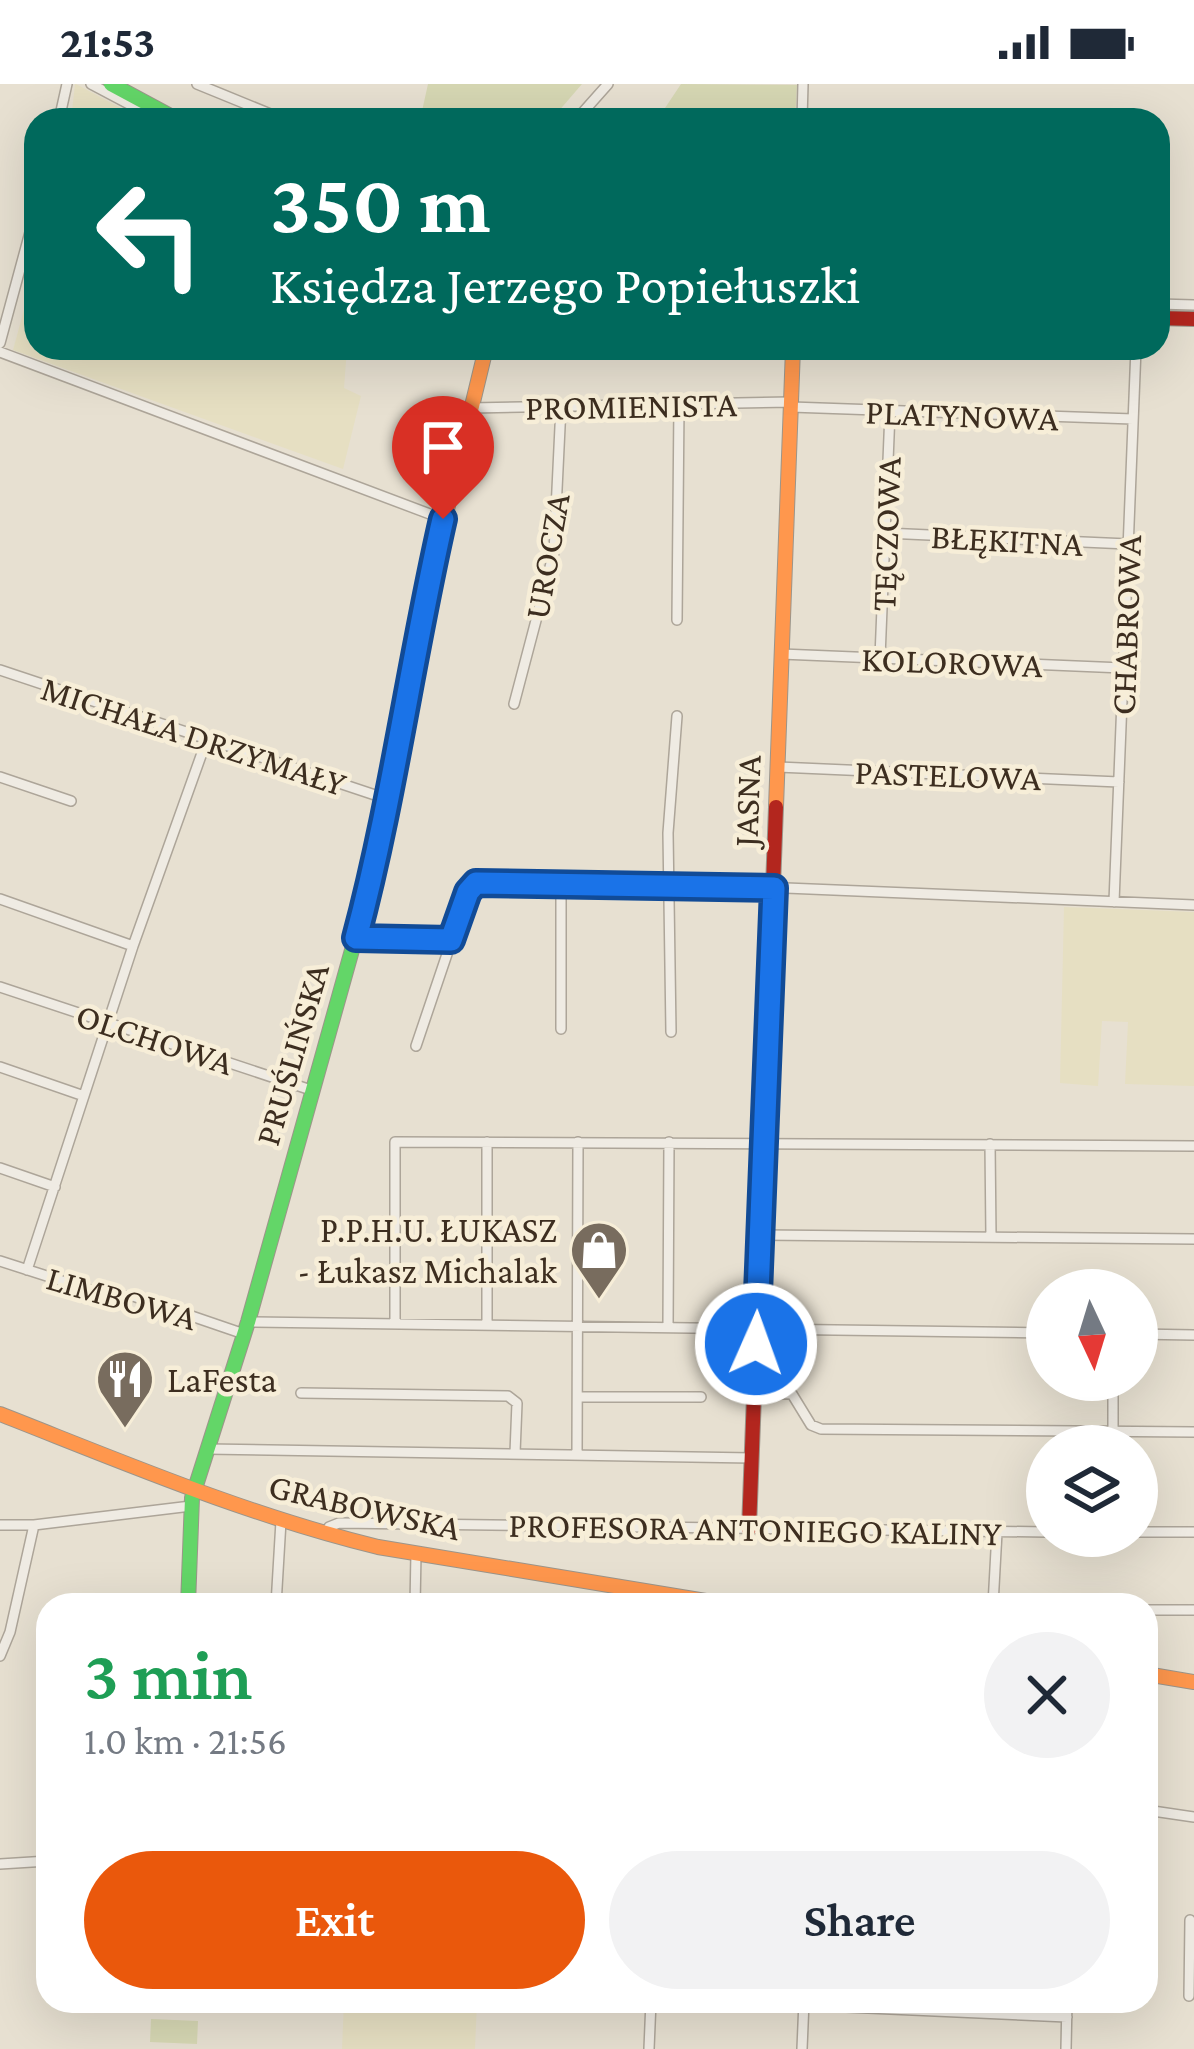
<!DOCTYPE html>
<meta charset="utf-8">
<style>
:root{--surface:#fff;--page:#f2f2f3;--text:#1f2937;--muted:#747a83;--accent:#ea580c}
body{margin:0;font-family:"Crimson Pro",serif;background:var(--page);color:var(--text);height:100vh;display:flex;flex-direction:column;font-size:45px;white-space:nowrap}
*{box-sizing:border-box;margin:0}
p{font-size:39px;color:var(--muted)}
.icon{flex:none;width:66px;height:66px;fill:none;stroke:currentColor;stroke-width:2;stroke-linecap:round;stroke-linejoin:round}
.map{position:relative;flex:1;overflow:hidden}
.details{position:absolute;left:36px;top:1509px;width:1122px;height:420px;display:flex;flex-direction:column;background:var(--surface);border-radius:36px;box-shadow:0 12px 48px #0002}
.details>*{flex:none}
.hud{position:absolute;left:24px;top:24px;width:1146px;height:252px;border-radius:36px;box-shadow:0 12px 48px #0002;background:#00695c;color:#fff;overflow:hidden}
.needle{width:78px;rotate:176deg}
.fabs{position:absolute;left:1026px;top:1185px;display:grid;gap:24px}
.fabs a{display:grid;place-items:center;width:132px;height:132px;border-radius:50%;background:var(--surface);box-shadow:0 12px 48px #0002;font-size:60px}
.pin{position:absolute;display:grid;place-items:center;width:102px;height:102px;color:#fff;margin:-123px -51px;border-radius:50% 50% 50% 0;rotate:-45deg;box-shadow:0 0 12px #0007}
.pin .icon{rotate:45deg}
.me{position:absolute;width:132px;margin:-66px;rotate:2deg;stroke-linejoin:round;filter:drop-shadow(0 0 9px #0008)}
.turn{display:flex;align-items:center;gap:42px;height:252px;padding:0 48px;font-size:54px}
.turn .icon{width:156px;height:156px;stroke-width:2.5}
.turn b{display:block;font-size:84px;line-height:102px}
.round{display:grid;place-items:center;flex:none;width:126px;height:126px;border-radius:63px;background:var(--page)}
.headline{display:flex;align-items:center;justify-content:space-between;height:204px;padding:0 48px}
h1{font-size:72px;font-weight:600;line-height:90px;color:#1e9e55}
.button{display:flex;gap:24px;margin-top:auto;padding:24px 48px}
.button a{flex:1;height:138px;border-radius:72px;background:var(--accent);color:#fff;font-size:48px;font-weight:600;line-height:138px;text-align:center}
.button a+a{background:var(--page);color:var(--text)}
.status{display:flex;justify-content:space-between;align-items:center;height:84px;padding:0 60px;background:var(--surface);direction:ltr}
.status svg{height:33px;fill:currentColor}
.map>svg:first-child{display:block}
</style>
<div class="status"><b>21:53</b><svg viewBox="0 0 49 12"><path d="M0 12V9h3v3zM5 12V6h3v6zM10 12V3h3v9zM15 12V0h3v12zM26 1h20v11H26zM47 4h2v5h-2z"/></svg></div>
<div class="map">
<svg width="1194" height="1965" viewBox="0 0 1194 1965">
<rect width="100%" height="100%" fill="#e7e0d1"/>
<path fill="#e6dfc2" d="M75,0H76L143,36H71Z
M36,181V264H347L344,304L361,312L343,385L13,266Z
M1064,823L1194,828V1002L1125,1000L1128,938L1102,937L1098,1002L1060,999Z
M344,1917H477L475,1965H342Z"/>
<path fill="#d6d7b3" d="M428,0H582L551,36H420Z
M681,0L797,1L795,36H657Z
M151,1935L198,1937L197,1960L150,1958Z"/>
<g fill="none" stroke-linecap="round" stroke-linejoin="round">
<g stroke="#ada599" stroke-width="12">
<path id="street" d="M91,0L159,36
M197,0L285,36
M59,36L67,0
M576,36L608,0
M802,36L803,0
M1158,220L1194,221
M0,259L36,126
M0,268L443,435
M791,323L1133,335
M471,324L791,318
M885,449L1128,460
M677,536L679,321
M781,570L1123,584
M880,573L890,328
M0,586L387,715
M514,620L554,468L561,322
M778,683L1119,698
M0,693L71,717
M561,799V945
M0,815L133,862L27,1186
M1114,818L1136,264
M356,854L451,855
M133,862L207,655
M0,903L311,1006
M671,948L668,749L677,632
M416,962L468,808L476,798L669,799L1194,821
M0,983L84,1012
M990,1060L991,1153
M0,1084L55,1103
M760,1151L1194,1155
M0,1177L109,1212H133L244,1250
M248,1238L1047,1249
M395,1239V1058L1194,1062
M487,1241V1058
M668,1243L669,1058
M1137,1250L1194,1251
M301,1309L508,1312L517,1319L515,1369
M754,1309L792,1310L811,1341L821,1345L1194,1348
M578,1313H701
M1113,1346V1296
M207,1365L752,1374
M577,1371L578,1058
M0,1441H34
M1137,1448H1194
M325,1450L329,1443L339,1439L1047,1448
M276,1521L281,1437
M415,1521L416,1469
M993,1521L997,1448
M1146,1526H1194
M0,1572L10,1548L34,1441L191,1422
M1146,1726L1194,1733
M0,1780L48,1777
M1189,1912L1190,1836
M715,1917L1067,1933
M649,1965L651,1917
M802,1965L804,1917
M1066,1965L1067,1917"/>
</g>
<g stroke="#9c958a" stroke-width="16">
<path id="fast" d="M111,0L178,36
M188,1521L192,1414L248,1238L373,791L387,716"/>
</g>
<g stroke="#9c958a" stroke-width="16">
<path id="slow" d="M387,716L418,546L486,264
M776,723L793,264
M0,1330C125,1379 247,1431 378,1463L730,1521
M1146,1590L1194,1598"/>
</g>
<g stroke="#9c958a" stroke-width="16">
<path id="jam" d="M1158,234L1194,235
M749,1445L776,723"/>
</g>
<use href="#street" stroke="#efebe3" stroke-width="9"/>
<use href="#fast" stroke="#63d668" stroke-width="14"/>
<use href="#slow" stroke="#ff974d" stroke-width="14"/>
<use href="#jam" stroke="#b3261e" stroke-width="14"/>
</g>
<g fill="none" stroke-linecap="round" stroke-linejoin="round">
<g stroke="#114b97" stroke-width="30">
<path id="route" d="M443,435C411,574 393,716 356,854L451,856L468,808L476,799L774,804L756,1260"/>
</g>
<use href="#route" stroke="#1a73e8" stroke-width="21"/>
</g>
<defs>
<g id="shop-pin" transform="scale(3)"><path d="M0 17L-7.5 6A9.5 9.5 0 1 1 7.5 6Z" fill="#786c5e" stroke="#f7eed8"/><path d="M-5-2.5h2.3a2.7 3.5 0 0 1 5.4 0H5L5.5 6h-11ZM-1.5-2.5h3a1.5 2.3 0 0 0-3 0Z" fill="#fff"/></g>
<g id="restaurant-pin" transform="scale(3)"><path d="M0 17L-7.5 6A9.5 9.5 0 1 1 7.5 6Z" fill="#786c5e" stroke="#f7eed8"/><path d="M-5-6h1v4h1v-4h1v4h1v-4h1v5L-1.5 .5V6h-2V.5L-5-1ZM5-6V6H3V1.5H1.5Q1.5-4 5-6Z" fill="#fff"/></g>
</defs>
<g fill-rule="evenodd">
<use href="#shop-pin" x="599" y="1166"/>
<use href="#restaurant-pin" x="125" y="1295"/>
</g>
<g text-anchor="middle" stroke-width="9" stroke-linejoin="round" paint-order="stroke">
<g font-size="36" fill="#3d2e20" stroke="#f7eed8">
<text transform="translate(631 321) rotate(-1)" y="13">PROMIENISTA</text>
<text transform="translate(962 330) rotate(2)" y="13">PLATYNOWA</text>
<text transform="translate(885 450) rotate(-88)" y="13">TĘCZOWA</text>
<text transform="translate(1007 455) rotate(3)" y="13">BŁĘKITNA</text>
<text transform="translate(546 472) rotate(-80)" y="13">UROCZA</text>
<text transform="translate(1125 541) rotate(-88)" y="13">CHABROWA</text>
<text transform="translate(952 577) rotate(2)" y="13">KOLOROWA</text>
<text transform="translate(194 651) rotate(18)" y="13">MICHAŁA DRZYMAŁY</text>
<text transform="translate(948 690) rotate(2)" y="13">PASTELOWA</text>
<text transform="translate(746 717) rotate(-88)" y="13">JASNA</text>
<text transform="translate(155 954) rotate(18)" y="13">OLCHOWA</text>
<text transform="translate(291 970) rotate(-74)" y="13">PRUŚLIŃSKA</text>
<text transform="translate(122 1213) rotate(16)" y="13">LIMBOWA</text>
<text transform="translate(365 1422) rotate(13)" y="13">GRABOWSKA</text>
<text transform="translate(755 1444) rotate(1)" y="13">PROFESORA ANTONIEGO KALINY</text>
</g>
<g font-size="36" fill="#3d2e20" stroke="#f7eed8" text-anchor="end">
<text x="557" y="1158">P.P.H.U. ŁUKASZ<tspan x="557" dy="41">- Łukasz Michalak</tspan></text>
<text x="167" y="1308" text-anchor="start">LaFesta</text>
</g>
</g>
</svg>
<div class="fabs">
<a><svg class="needle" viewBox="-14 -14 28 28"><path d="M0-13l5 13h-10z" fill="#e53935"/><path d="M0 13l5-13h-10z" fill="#747a83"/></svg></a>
<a><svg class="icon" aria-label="layers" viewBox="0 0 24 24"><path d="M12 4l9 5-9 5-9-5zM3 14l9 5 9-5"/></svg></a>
</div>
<div class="pin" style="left:443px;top:435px;background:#d93025"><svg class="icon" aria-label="arrive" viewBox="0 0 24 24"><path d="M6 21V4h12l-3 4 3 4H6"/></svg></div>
<svg class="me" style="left:756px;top:1260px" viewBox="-20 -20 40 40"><circle r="17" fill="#1a73e8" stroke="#fff" stroke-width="3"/><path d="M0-11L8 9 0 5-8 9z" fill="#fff"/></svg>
<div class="hud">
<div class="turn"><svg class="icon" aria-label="left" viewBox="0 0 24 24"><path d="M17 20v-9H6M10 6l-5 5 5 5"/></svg><div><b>350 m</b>Księdza Jerzego Popiełuszki</div></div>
</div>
<section class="details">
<div class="headline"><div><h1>3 min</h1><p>1.0 km · 21:56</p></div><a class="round"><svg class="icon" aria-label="close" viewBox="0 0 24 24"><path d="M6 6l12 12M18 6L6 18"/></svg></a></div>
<div class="button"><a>Exit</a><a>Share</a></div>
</section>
</div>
